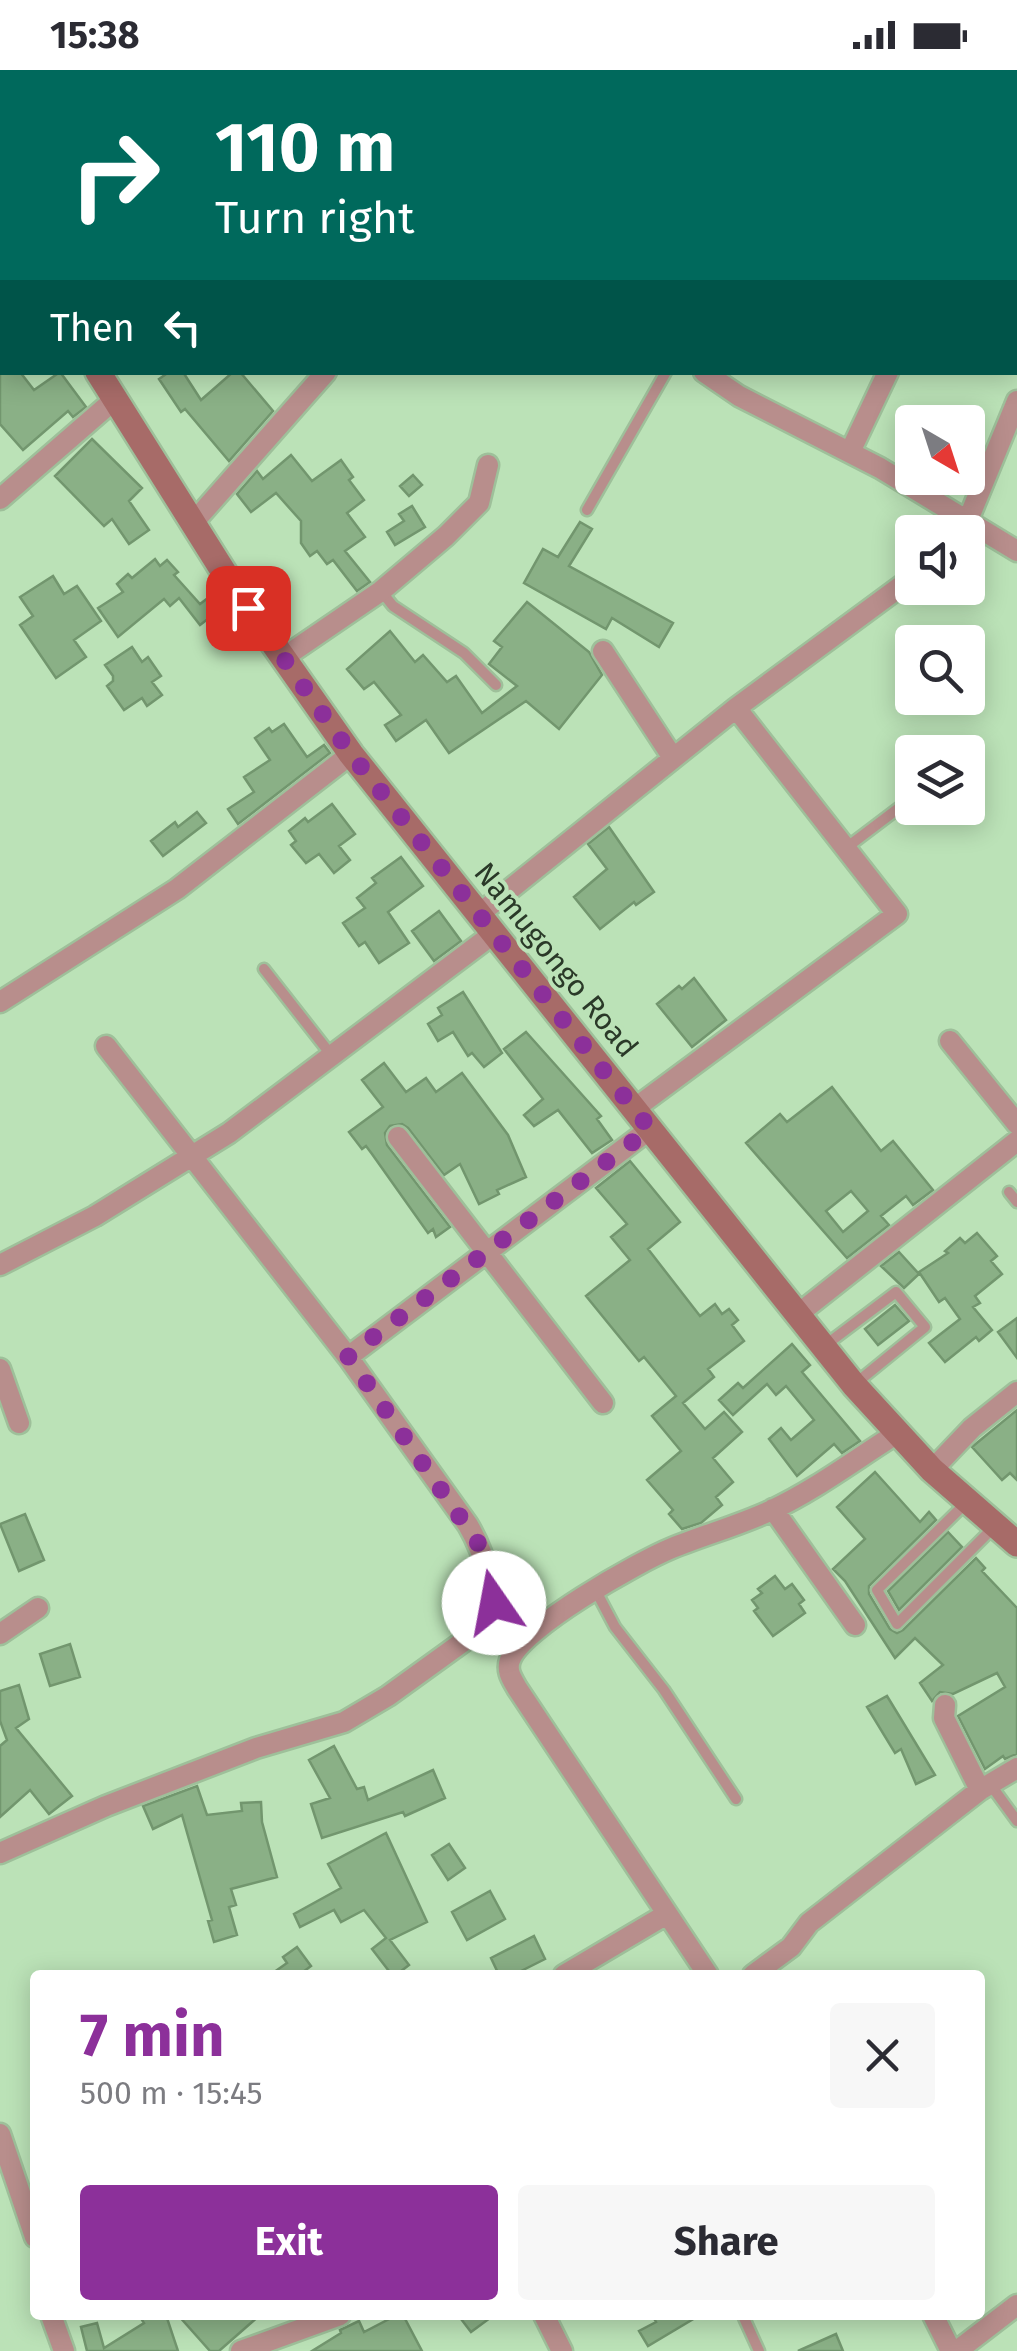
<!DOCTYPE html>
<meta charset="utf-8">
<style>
:root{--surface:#fff;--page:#f7f7f7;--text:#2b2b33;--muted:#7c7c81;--accent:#8c309a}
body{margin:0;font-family:"Fira Sans",sans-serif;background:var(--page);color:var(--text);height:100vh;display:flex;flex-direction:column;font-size:38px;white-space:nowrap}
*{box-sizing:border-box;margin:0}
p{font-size:32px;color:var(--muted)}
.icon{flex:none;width:55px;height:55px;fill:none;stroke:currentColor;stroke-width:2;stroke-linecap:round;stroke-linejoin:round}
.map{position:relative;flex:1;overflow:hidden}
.details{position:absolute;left:30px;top:1900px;width:955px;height:350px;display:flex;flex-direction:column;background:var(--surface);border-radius:10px;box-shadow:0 5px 25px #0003}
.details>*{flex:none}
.top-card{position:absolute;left:0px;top:0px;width:1018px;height:305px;box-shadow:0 5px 25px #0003;background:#00695c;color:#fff;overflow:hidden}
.needle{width:65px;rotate:141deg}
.tools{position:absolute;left:895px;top:335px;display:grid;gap:20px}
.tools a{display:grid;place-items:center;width:90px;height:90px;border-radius:10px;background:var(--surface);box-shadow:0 5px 25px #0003;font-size:50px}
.pin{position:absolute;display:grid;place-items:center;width:85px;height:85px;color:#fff;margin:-42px;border-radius:20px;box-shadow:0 5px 15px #0006}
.me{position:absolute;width:110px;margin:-55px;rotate:348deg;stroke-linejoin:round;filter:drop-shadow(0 0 8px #0008)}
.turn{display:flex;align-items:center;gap:35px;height:210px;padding:0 50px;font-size:45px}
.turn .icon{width:130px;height:130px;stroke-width:2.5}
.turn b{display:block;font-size:70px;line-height:85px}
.then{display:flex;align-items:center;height:95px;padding:0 50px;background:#0003;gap:20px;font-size:38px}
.round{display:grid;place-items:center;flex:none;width:105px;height:105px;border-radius:10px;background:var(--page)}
.overview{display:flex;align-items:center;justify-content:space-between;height:170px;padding:0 50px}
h1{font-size:60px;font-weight:700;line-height:75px;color:var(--accent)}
.primary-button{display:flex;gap:20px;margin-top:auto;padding:20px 50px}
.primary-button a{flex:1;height:115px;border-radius:10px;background:var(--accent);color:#fff;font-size:40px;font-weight:700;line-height:115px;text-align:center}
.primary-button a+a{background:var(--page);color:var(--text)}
.status{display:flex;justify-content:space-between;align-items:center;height:70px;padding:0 50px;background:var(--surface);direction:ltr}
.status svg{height:28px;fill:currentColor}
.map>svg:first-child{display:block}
</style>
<div class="status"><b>15:38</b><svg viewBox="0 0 49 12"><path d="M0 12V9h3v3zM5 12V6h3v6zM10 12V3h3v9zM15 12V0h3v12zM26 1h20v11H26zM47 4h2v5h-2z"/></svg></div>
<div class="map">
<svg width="1017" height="2281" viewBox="0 0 1017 2281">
<rect width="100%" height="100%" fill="#bbe2b7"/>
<path fill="#8ab086" stroke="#72966e" stroke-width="2.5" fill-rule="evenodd" d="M0,302H20L34,320L60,302L86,337L73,347L68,341L23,380L0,354Z
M169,302H183L201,330L233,302H240L273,341L229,391L185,339L181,342L159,309Z
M92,369L142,418L129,431L149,460L129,474L112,449L104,456L55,406Z
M291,385L312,411L341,390L353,407L349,410L364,430L347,443L365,467L345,481L370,512L357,521L333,490L327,494L317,481L310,486L301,473V451L276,423L251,442L237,424L257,401L263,409Z
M413,405L422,415L409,426L400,416Z
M412,436L425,457L395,475L387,462L404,451L399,444Z
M580,452L592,459L569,496L673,553L659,577L612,548L606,559L524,513L543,479L558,487Z
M155,489L160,496L167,490L178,502L174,505L200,534L217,521L226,535L200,555L179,528L170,536L164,529L118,567L98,538L123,522L117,514L128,504L132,508Z
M53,506L64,524L77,516L101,551L74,570L86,587L56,608L20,555L33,546L20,527Z
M527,532L589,582L602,605L559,659L526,631L449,683L426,650L396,671L385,655L401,645L374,612L364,619L347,599L390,561L415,592L423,585L447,612L456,606L482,643L517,616L489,594L502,577L494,571Z
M132,577L142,592L148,587L161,606L152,612L162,625L147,636L142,628L124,640L107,616L113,611V606L105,595Z
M284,654L307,687L324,675L330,683L238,754L228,739L254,722L244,707L270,690L255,668L269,658L272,662Z
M332,734L355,764L339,776L350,790L334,803L319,784L306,793L291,775L296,771L289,761L305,748L308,752Z
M197,742L206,753L163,786L151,771L175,752L178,757Z
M609,757L654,822L636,835L634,832L600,859L574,827L607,799L588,774Z
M401,787L423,816L388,842L409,873L379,893L365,872L359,876L343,853L365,838L357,828L376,813L372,808Z
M439,841L461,871L434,891L412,861Z
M694,908L726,950L692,977L657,934L679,916L682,919Z
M463,922L502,983L484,997L472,983L468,986L453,962L438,971L428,954L442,945L438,938Z
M526,962L601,1046L597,1049L612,1070L592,1083L558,1040L534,1056L524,1045L543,1029L504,979Z
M384,993L406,1022L426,1008L436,1022L462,1003L508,1065L526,1107L497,1120L499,1124L479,1134L460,1094L444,1105L408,1058L402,1054L390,1056L385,1063L387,1075L450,1157L436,1167L433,1159L428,1163L372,1084L366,1076L362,1079L349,1062L383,1037L362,1010Z
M832,1017L881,1081L893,1071L933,1120L913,1135L906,1126L881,1146L889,1155L847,1188L746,1073L780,1044L787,1052ZM851,1121L868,1141L843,1162L826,1141Z
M630,1091L680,1152L648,1179L700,1246L715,1234L722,1244L729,1239L738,1250L732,1255L744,1271L708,1299L714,1307L683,1333L705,1359L724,1342L742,1362L713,1388L733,1412L716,1427L722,1435L701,1453L682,1459L669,1444L673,1440L647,1410L681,1381L652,1346L676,1326L644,1287L639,1291L586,1226L630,1190L611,1167L627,1154L596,1118Z
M977,1163L997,1186L991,1191L1002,1204L975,1226L980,1233L973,1237L992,1260L979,1271L976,1267L945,1292L929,1273L960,1249L945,1228L939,1232L919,1202L948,1183L945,1181L960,1168L965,1173Z
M899,1182L919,1204L904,1218L881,1196Z
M895,1235L909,1251L878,1275L865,1259Z
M1017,1248V1288L998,1262Z
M792,1274L810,1295L802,1302L860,1371L842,1383L834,1374L797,1406L769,1369L781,1358L791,1370L814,1350L786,1316L776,1325L767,1314L733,1345L719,1330L738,1313L743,1318Z
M1017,1340V1410L1010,1403L1002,1410L972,1377Z
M875,1402L920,1452L929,1442L936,1450L869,1516V1524L890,1559L897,1563L903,1560L976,1488L985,1498L982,1501L1017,1538V1684L1005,1689L1003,1686L985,1699L958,1646L1005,1617L997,1603L953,1624L940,1622L932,1631L920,1613L943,1595L915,1568L895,1588L845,1511L833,1499L865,1469L837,1437Z
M25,1444L44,1490L19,1501L0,1454Z
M948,1462L962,1477L899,1540L888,1521Z
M775,1506L785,1519L792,1514L804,1530L799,1534L805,1543L773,1566L754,1541L758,1538L752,1530L762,1523L758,1519Z
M70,1574L80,1607L50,1616L40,1584Z
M19,1615L29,1649L16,1658L72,1726L49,1744L30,1720L0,1747V1676L7,1670L0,1651V1621Z
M887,1626L901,1649L935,1705L916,1714L901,1679L895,1683L867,1637Z
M334,1676L357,1719L364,1717L368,1730L433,1700L445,1728L405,1746L403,1742L322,1768L311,1734L330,1728L309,1690Z
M197,1716L207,1745L242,1741L241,1733L261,1732L262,1752L277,1807L231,1819L236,1835L229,1837L237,1865L214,1872L208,1851L212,1850L182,1745L153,1759L143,1736Z
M386,1763L427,1852L390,1870L409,1895L396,1905H392L372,1879L386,1868L364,1840L341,1852L334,1840L300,1857L294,1844L341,1818L328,1794Z
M449,1774L465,1798L448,1810L432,1785Z
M490,1821L505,1849L467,1870L452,1842Z
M534,1866L545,1889L513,1905H499L491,1888Z
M297,1877L311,1896L299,1905H270L287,1893L283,1887Z
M139,2245H166L178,2281H87L81,2257L97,2253L104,2278L144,2253Z
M178,2245H260L219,2281H210Z
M397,2245H403L422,2281H312L341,2263L340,2260L359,2251L364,2262Z
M458,2245H494L471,2262Z
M652,2245H700L648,2276L639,2261L656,2252Z
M836,2264L843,2281H798Z"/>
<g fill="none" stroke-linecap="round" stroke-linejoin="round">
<g stroke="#9ec09a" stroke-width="15">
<path id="lane" d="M587,440L666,302
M381,521L393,536L464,583L496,615
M846,778L912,728
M264,899L332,986
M1009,1122L1017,1132
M823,1277L896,1222L925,1257L855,1314
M966,1433L877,1520L897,1554L994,1457
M596,1521L615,1557L664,1620L736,1729
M990,1714L1017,1751
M746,2245L744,2248L759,2281"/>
</g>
<g stroke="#9ec09a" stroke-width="25">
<path id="street" d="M331,0L333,2
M572,0L574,2
M744,2L746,0
M926,2L927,0
M1015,98L1017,99
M0,193L2,192
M704,302L739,326L880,398L1017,481
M850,382L888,302
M0,429L114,330
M968,450L1017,331
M193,453L326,302
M603,581L673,688
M283,588L381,521L446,466L479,433L488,395
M478,845L736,638L912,508
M0,932L177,819L351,684
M950,971L1017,1054
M106,976L348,1287L468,1455C488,1489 493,1523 498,1562
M634,1039L897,844L736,638
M398,1067L603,1333
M0,1195L95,1146L229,1063L493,864
M797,1245L1017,1071
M348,1287L650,1059
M0,1299L19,1353
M932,1400L972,1358L1017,1322
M773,1439L855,1555
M0,1564L38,1538
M945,1635L944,1648L980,1720
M0,1783L106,1736L256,1678L344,1652L388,1626L471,1566L485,1561L509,1568
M564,1905L667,1844
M708,1905L517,1618C512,1609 506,1601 510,1590C521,1558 638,1492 672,1478C704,1465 740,1455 772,1440C815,1420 856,1389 896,1364
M753,1905L791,1877L809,1853L980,1720L1017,1698
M0,2064L35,2167
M51,2245L64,2281
M544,2245L562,2281
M933,2245L951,2281
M241,2281L340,2245
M957,2281L1017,2235"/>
</g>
<g stroke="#9ec09a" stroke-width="30">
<path id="secondary" d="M0,26L2,34
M98,302L230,512L351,684L854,1315L932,1400L1017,1474"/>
</g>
<use href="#lane" stroke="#b88e8c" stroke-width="10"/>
<use href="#street" stroke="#b88e8c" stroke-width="20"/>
<use href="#secondary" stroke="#a76b68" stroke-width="25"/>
</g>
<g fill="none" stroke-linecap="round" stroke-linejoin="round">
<path stroke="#8c309a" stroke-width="18" stroke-dasharray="0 32.4" d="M248,538L351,684L650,1059L348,1286L480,1476L490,1504L494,1533"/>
</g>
<g text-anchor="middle" stroke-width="8" stroke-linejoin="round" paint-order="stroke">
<g font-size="30" fill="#2a3928" stroke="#bbe2b7">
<text transform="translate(556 890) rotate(51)" y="10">Namugongo Road</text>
</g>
</g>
</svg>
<div class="tools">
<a><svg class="needle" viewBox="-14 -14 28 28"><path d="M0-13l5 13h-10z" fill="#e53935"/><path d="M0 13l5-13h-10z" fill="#7c7c81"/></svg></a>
<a><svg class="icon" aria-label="sound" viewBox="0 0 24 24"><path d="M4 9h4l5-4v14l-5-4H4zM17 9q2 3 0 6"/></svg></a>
<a><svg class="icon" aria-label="search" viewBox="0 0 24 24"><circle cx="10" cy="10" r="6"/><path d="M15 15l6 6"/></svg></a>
<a><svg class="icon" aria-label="layers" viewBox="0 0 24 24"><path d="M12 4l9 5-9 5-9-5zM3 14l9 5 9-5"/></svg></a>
</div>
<div class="pin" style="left:248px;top:538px;background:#d93025"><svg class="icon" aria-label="arrive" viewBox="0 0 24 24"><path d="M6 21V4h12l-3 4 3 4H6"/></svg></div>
<svg class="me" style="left:494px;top:1533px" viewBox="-20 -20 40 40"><circle r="19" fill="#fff"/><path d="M0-13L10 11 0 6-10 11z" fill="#8c309a"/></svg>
<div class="top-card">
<div class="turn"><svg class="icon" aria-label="right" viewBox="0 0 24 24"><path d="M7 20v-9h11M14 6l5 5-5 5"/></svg><div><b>110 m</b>Turn right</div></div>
<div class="then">Then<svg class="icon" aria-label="left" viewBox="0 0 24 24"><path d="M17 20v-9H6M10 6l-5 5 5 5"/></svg></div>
</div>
<section class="details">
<div class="overview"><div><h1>7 min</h1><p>500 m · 15:45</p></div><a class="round"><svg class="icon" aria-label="close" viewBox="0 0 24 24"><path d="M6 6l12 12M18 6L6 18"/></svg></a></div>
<div class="primary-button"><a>Exit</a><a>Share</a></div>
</section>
</div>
